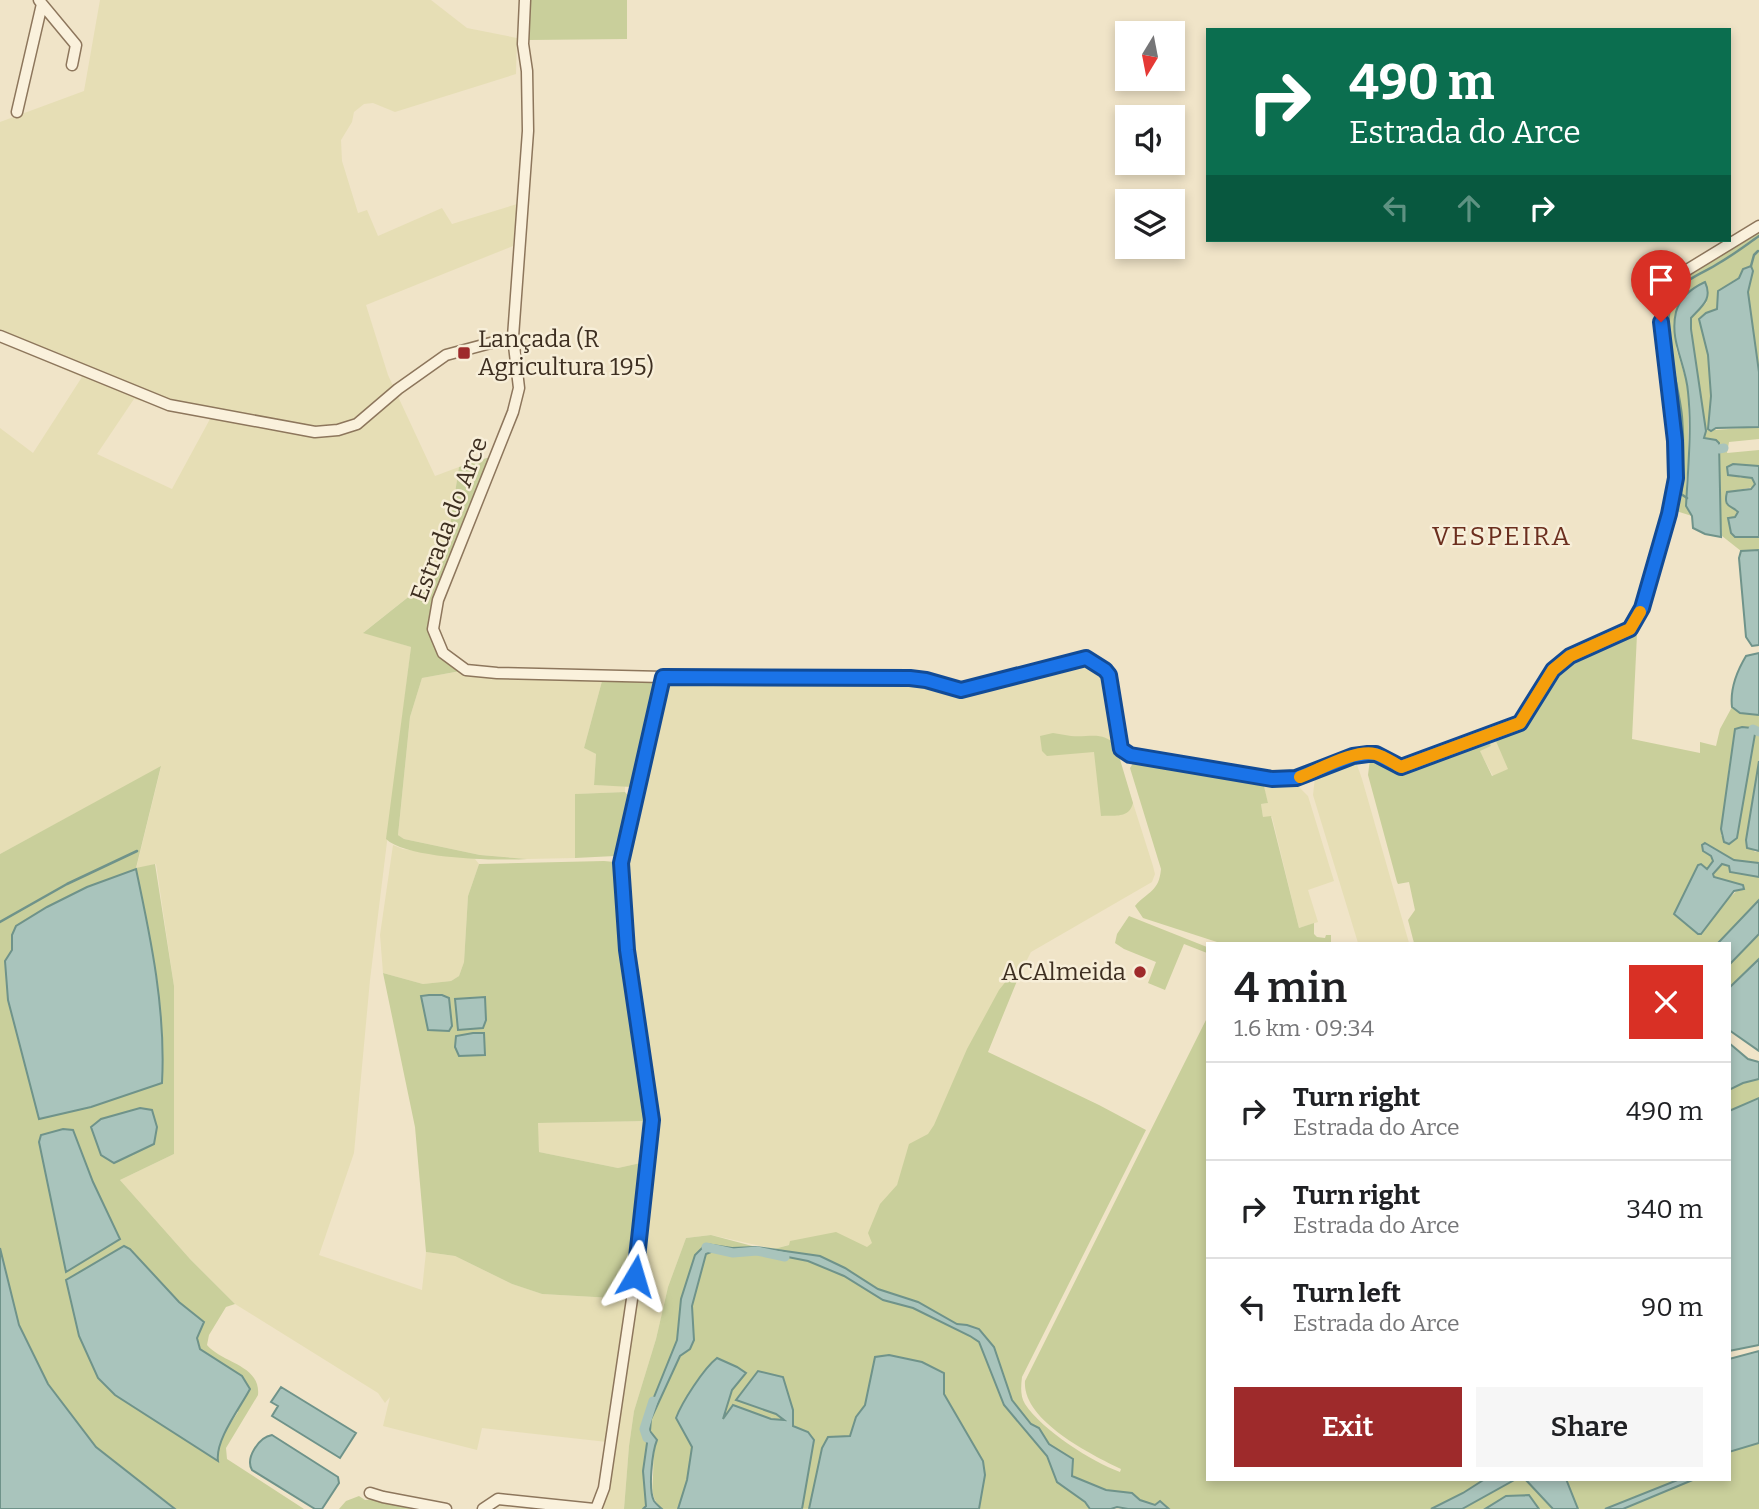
<!DOCTYPE html>
<meta charset="utf-8">
<style>
:root{--surface:#fff;--page:#f6f6f6;--text:#202124;--muted:#757577;--line:#e0e0e0;--accent:#9e2a2b}
body{margin:0;font-family:Bitter,serif;background:var(--page);color:var(--text);height:100vh;display:flex;flex-direction:column;font-size:26px;white-space:nowrap}
*{box-sizing:border-box;margin:0}
p{font-size:23px;color:var(--muted)}
.icon{flex:none;width:38px;height:38px;fill:none;stroke:currentColor;stroke-width:2;stroke-linecap:round;stroke-linejoin:round}
.map{position:relative;flex:1;overflow:hidden}
.details{position:absolute;left:1206px;top:942px;width:525px;height:539px;display:flex;flex-direction:column;background:var(--surface);border-radius:0px;box-shadow:0 4px 10px #0003}
.details>*{flex:none}
.banner{position:absolute;left:1206px;top:28px;width:525px;height:214px;border-radius:0px;box-shadow:0 4px 10px #0003;background:#0b6e4f;color:#fff;overflow:hidden}
.needle{width:46px;rotate:190deg}
.controls{position:absolute;left:1115px;top:21px;display:grid;gap:14px}
.controls a{display:grid;place-items:center;width:70px;height:70px;border-radius:0px;background:var(--surface);box-shadow:0 4px 10px #0003;font-size:35px}
.pin{position:absolute;display:grid;place-items:center;width:60px;height:60px;color:#fff;margin:-72px -30px;border-radius:50% 50% 50% 0;rotate:-45deg;box-shadow:0 0 7px #0007}
.pin .icon{rotate:45deg}
.me{position:absolute;width:77px;margin:-38px;rotate:7deg;stroke-linejoin:round;filter:drop-shadow(0 0 5px #0008)}
.turn{display:flex;align-items:center;gap:24px;height:147px;padding:0 28px;font-size:32px}
.turn .icon{width:91px;height:91px;stroke-width:2.5}
.turn b{display:block;font-size:49px;line-height:60px}
.lanes{display:flex;align-items:center;height:66px;padding:0 28px;background:#0003;justify-content:center;gap:35px;direction:ltr}
.lanes .off{opacity:.35}
.round{display:grid;place-items:center;flex:none;width:74px;height:74px;border-radius:0px;background:var(--page)}
.overview{display:flex;align-items:center;justify-content:space-between;height:119px;padding:0 28px}
h1{font-size:42px;font-weight:600;line-height:52px}
.cta{display:flex;gap:14px;margin-top:auto;padding:14px 28px}
.cta a{flex:1;height:80px;border-radius:0px;background:var(--accent);color:#fff;font-size:28px;font-weight:600;line-height:80px;text-align:center}
.cta a+a{background:var(--page);color:var(--text)}
ul{padding:0;list-style:none}
li{display:flex;align-items:center;gap:21px;height:98px;padding:0 28px;border-top:2px solid var(--line)}
li div{flex:1}
li b{display:block;font-size:26px}
li em{font-style:normal}
.map>svg:first-child{display:block}
</style>
<div class="map">
<svg width="1759" height="1509" viewBox="0 0 1759 1509">
<rect width="100%" height="100%" fill="#f0e4c8"/>
<path fill="#e6deb5" fill-rule="evenodd" d="M100,0H431L467,28L517,38L516,74L395,112L373,103L364,104L354,112L352,122L341,140L342,161L358,213L367,210L378,236L442,208L452,224L517,204L513,246L366,305L388,375L435,476L459,467L448,539L431,579L364,632L411,647L370,980L354,1153L319,1255L422,1290L426,1252L455,1256L512,1284L542,1294L630,1299L607,1442L482,1428L477,1450L383,1426L390,1397L385,1403L378,1393L235,1304L190,1259L120,1180L174,1154V986L156,864L136,869L161,767L0,854V428L33,453L82,377L0,342V122L84,91ZM134,399L210,419L172,489L97,454Z
M1077,666L1098,670L1106,680L1118,756L1153,866L1155,874L1152,882L1031,952L1019,976L1011,975L931,1137L905,1168L873,1236L881,1245L866,1253L809,1239L774,1249L711,1235L686,1238L668,1287L656,1339L634,1411L629,1446L624,1509H600L651,1162L631,951L625,862L665,684L669,681L907,682L965,694Z
M461,671L472,675L602,681L584,748L596,754L594,785L625,786V792L576,794L575,858L527,859L480,855L404,839L398,835L410,717L422,678Z
M1495,739L1509,769L1493,776L1479,750L1491,746L1489,742Z
M1356,762L1362,779L1409,943H1358L1313,795L1315,777Z
M1295,783L1308,796L1334,881L1308,890L1318,922L1299,928L1272,817H1263L1261,804L1268,803L1263,784Z
M393,845L403,849L475,859L479,864L468,896L464,962L459,976L451,981L423,984L383,973L380,935Z
M649,1121L645,1162L618,1168L539,1152L537,1123Z"/>
<path fill="#c9cf9b" fill-rule="evenodd" d="M530,0H627V39L529,40L528,21Z
M1759,231V372L1748,292L1753,271C1735,279 1716,286 1718,309L1706,313C1698,332 1705,336 1708,355C1712,375 1715,407 1709,426L1714,430L1759,427V439L1729,442L1727,453L1759,450V466L1733,464L1740,478L1748,477L1755,480L1754,487L1727,492L1726,502L1738,512L1735,517L1728,518L1733,535L1759,537V550L1741,551L1722,536L1718,483L1719,443L1716,440L1704,438L1706,431L1695,363L1691,318L1707,302L1675,314L1676,348L1688,387V466L1686,482V506L1692,516L1673,510L1678,479L1664,323C1665,310 1666,297 1674,285C1684,271 1741,241 1759,231Z
M496,455L433,629L443,653L466,670L422,678L410,717L398,835L404,839L480,855L527,859C497,861 407,859 386,839L411,647L363,633L431,579L448,539L459,467Z
M1637,634L1632,739L1700,753V742L1716,746L1720,729L1732,707L1740,713L1759,715V759L1746,840L1755,852L1759,851V863L1734,860L1705,843L1703,851L1710,856L1713,861L1707,869L1698,865L1675,914L1701,934L1723,904L1743,885L1714,877L1713,874L1722,864L1729,866L1731,872L1759,877V900L1718,943H1414L1408,920L1415,910L1409,882L1398,884L1397,882L1368,775L1370,759H1374L1406,773L1489,742L1491,746L1480,751L1492,776L1508,769L1495,739L1521,728L1533,717L1553,678L1582,656ZM1755,734L1737,838L1721,836L1730,759Z
M651,680L656,691L632,787L594,785L596,754L584,748L602,681Z
M1053,733C1059,734 1065,735 1071,736C1089,738 1103,730 1116,746L1133,803C1129,819 1114,815 1101,816L1094,752L1047,756L1042,751L1040,736Z
M1135,760L1263,782L1268,803L1261,804L1263,817L1271,816L1299,928L1314,923V934L1317,937L1325,938L1326,935H1331V943H1220L1143,918L1135,906C1148,891 1159,892 1161,869L1130,768Z
M161,766L136,868L155,864L174,986V1154L120,1180L190,1259L235,1304L226,1307L209,1335L207,1345C222,1363 261,1365 258,1395L226,1448L227,1459L304,1509H0V854ZM136,870C151,939 166,1011 162,1083L5,961L12,950ZM124,1246L130,1249L179,1302L204,1322L197,1338L200,1349L238,1412C229,1426 216,1443 218,1460L115,1395L79,1336L66,1280Z
M625,792L629,797L618,853L615,856L575,858V794Z
M604,861L615,862L621,874L649,1121L538,1123L539,1152L618,1168L645,1162L630,1299L542,1294L512,1284L455,1256L426,1252L415,1127L383,973L423,984L451,981L459,976L464,962L468,896L479,864Z
M1129,916L1207,947V953L1184,944L1165,990L1148,983L1156,962L1124,949L1115,943L1117,934Z
M1759,934V959L1729,988V965Z
M1011,975L1019,976L988,1052L1099,1105L1146,1130L1022,1377C1021,1386 1020,1396 1025,1404C1042,1430 1092,1462 1120,1472L1121,1469C1090,1454 1022,1420 1025,1381L1207,1018L1208,1479H1485L1463,1493L1431,1509H1169L1160,1501L1155,1505L1140,1500L1132,1493L1106,1490L1072,1476L1073,1459L1049,1444L1039,1428L1031,1424L1021,1412L1012,1400L994,1347L967,1325L957,1324L918,1302L878,1289L845,1268L820,1256L774,1249L789,1245L790,1241L836,1232L867,1247L872,1243L868,1233L880,1204L897,1185L909,1144L928,1134L934,1125L967,1049L999,990Z
M1759,1079V1098L1729,1111V1090L1743,1083Z
M711,1235L756,1247L732,1248L706,1244L678,1324L677,1340L644,1429L647,1443L643,1471L646,1506L643,1509H624L629,1446L634,1411L656,1339L668,1287L686,1238Z
M716,1250L733,1253L757,1251L808,1261L844,1276L883,1300L913,1308L979,1341L1004,1405L1047,1456L1057,1482L1085,1502L1090,1509H662C651,1498 652,1491 653,1476C654,1462 652,1453 657,1440L650,1431L651,1419L680,1356L689,1349L694,1340L692,1306L706,1254Z
M1759,1443V1509H1578L1566,1479H1729V1452Z
M1516,1479H1526L1553,1509H1539L1528,1495L1506,1496L1485,1509H1462Z
M359,1496L365,1500L378,1499L420,1509H339L346,1501Z"/>
<path fill="#a9c4bc" stroke="#6f938a" stroke-width="2" d="M1751,266L1753,271L1748,292L1759,372V427L1716,428L1711,431L1708,429L1711,396L1708,355L1699,319L1706,313L1717,309L1718,291L1739,278L1743,269Z
M1705,282C1713,299 1702,306 1691,318V329L1706,431L1704,438L1716,440L1719,443L1721,537L1705,534L1693,528L1692,516L1686,506C1688,468 1692,429 1688,392C1686,364 1669,341 1676,312C1680,297 1692,288 1705,282Z
M1733,464L1759,466V537H1735L1731,533L1728,518L1735,517L1738,512C1731,505 1723,508 1727,492L1751,489L1755,484L1752,478L1728,475L1727,467Z
M1759,550V645L1752,646L1746,637L1739,558L1741,551Z
M1759,653V715L1740,713L1732,707C1730,690 1737,671 1746,656Z
M1742,727L1752,728L1755,734L1737,838L1729,844L1724,842L1721,829L1735,729Z
M1759,761V851L1747,848L1746,840Z
M1705,843L1734,860L1759,863V877L1730,872L1729,866L1722,864L1713,874L1714,877L1743,885L1744,889L1734,891L1701,934H1698L1674,914L1698,865L1701,864L1707,869L1713,861L1711,856L1703,851L1702,845Z
M136,869C151,939 166,1011 162,1083L91,1107L39,1119L8,1000L5,961L12,950V935L16,926L47,907L87,887Z
M1759,900V934L1729,965V943H1718Z
M1759,959V1051L1729,1030V988Z
M429,995H442L449,998L452,1026L449,1031L428,1030L421,996Z
M485,997L486,1020L483,1028L458,1030L455,999Z
M473,1033H484L485,1055L459,1056L455,1047L456,1036Z
M1729,1043L1748,1059L1759,1062V1079L1743,1083L1729,1090Z
M1759,1098V1345L1729,1351V1111Z
M140,1108L152,1110L157,1127L154,1144L114,1163L101,1155L91,1127L101,1119Z
M63,1129L73,1130L93,1182L120,1239L66,1272L39,1142L41,1135Z
M706,1244L732,1248L756,1247L820,1256L845,1268L878,1289L918,1302L957,1324L967,1325L979,1329L994,1347L1012,1400L1031,1424L1039,1428L1049,1444L1073,1459L1072,1476L1106,1490L1132,1493L1140,1500L1155,1505L1160,1501L1169,1509H1128L1117,1507L1111,1509H1090L1085,1502L1057,1482L1047,1456L1004,1405L979,1342L970,1336L913,1308L883,1300L844,1276L808,1261L757,1251L733,1253L716,1250L706,1254L692,1306L694,1340L690,1349L680,1356L651,1419L650,1431L657,1440C652,1452 648,1490 654,1501C656,1504 659,1506 662,1509H643L646,1506L643,1471L647,1443L644,1429L650,1407L677,1340L681,1299L695,1255Z
M124,1246L130,1249L179,1302L204,1322L197,1338L200,1349L242,1376L250,1389C240,1408 215,1440 218,1461L115,1395L98,1378L79,1336L66,1280Z
M0,1248L19,1325L48,1384L96,1447L175,1509H0Z
M1759,1351V1443L1729,1452V1359Z
M889,1355L922,1362L944,1373V1394L983,1461L985,1475L979,1509H809L822,1448L828,1437L850,1436L856,1417L865,1405L875,1357Z
M717,1358L737,1367L746,1373L732,1390L723,1419L733,1405L771,1419L784,1420L776,1414L736,1400L758,1371L783,1377L793,1410V1426L808,1432L814,1440L802,1509H678L687,1480L692,1447L676,1418C682,1402 704,1368 717,1358Z
M281,1387L356,1433L340,1458L272,1416L278,1406L271,1402Z
M272,1435L338,1477L339,1483L322,1509H315L252,1470C245,1458 259,1437 272,1435Z
M1485,1479H1516L1462,1509H1431L1463,1493Z
M1525,1479H1566L1578,1509H1553Z
M1680,1479H1695L1623,1509H1605Z
M1529,1495L1539,1509H1485L1506,1496Z"/>
<g fill="none" stroke-linecap="round" stroke-linejoin="round">
<path stroke="#6f938a" stroke-width="2.5" d="M1751,266L1754,255L1758,251
M1687,498L1681,494C1683,469 1684,444 1682,419C1680,384 1656,325 1676,293C1685,278 1706,272 1719,263C1733,255 1746,245 1759,236
M0,922L67,884L137,851"/>
<path stroke="#a9c4bc" stroke-width="9" d="M1719,449L1724,448
M1753,729L1759,732
M706,1247L733,1253L757,1251L785,1257
M647,1438L644,1429L653,1401"/>
<g stroke="#8d765c" stroke-width="13">
<path id="minor" d="M525,0L523,44L527,71L528,131L513,337L519,388L513,412L438,600L433,629L443,653L466,670L497,673L663,677L910,679L926,680L961,690L1086,658L1105,670L1109,675L1121,749L1130,755L1272,779L1296,778L1353,756L1369,754H1376L1401,767L1520,723L1553,670L1570,656L1630,629L1642,609L1669,514L1676,478L1675,441L1661,322L1663,301L1669,286L1682,273L1759,226
M42,4L76,45L72,65
M17,112L42,4L39,0
M0,336L169,405L315,432L338,430L357,424L398,389L446,355L513,337
M370,1493L383,1497L446,1509
M483,1509L498,1499L594,1509
M596,1509L604,1488L632,1299L651,1120L627,950L621,863L663,677"/>
</g>
<use href="#minor" stroke="#faf1dc" stroke-width="10"/>
</g>
<g fill="none" stroke-linecap="round" stroke-linejoin="round">
<g stroke="#114b97" stroke-width="18">
<path id="route" d="M635,1276L652,1120L627,950L621,863L663,677L910,678L926,680L961,690L1086,658L1105,670L1109,675L1121,749L1130,755L1272,779L1296,778L1353,756L1368,754H1376L1401,767L1520,723L1553,670L1570,656L1630,629L1642,608L1669,514L1676,478L1675,441L1661,322"/>
</g>
<use href="#route" stroke="#1a73e8" stroke-width="12"/>
<path stroke="#f59e0b" stroke-width="12" d="M1300,777C1319,770 1355,749 1375,754C1384,756 1393,763 1401,767L1520,723L1553,670L1570,656L1630,629L1640,612"/>
</g>
<g fill="#9e2a2b" stroke="#f7eed8" stroke-width="2.5">
<rect x="457" y="346" width="14" height="14" rx="3.5"/>
<circle cx="1140" cy="972" r="7"/>
</g>
<g text-anchor="middle" stroke-width="5" stroke-linejoin="round" paint-order="stroke">
<g font-size="24" fill="#3d2e20" stroke="#f7eed8" text-anchor="start">
<text x="478" y="347">Lançada (R<tspan x="478" dy="28">Agricultura 195)</tspan></text>
<text x="1126" y="980" text-anchor="end">ACAlmeida</text>
</g>
<g font-size="24" fill="#3d2e20" stroke="#f7eed8">
<text transform="translate(449 519) rotate(-69)" y="8">Estrada do Arce</text>
</g>
<g font-size="26" letter-spacing="2" fill="#6b2e1e" stroke="#f7eed8">
<text x="1502" y="545">VESPEIRA</text>
</g>
</g>
</svg>
<div class="controls">
<a><svg class="needle" viewBox="-14 -14 28 28"><path d="M0-13l5 13h-10z" fill="#e53935"/><path d="M0 13l5-13h-10z" fill="#757577"/></svg></a>
<a><svg class="icon" aria-label="sound" viewBox="0 0 24 24"><path d="M4 9h4l5-4v14l-5-4H4zM17 9q2 3 0 6"/></svg></a>
<a><svg class="icon" aria-label="layers" viewBox="0 0 24 24"><path d="M12 4l9 5-9 5-9-5zM3 14l9 5 9-5"/></svg></a>
</div>
<div class="pin" style="left:1661px;top:322px;background:#d93025"><svg class="icon" aria-label="arrive" viewBox="0 0 24 24"><path d="M6 21V4h12l-3 4 3 4H6"/></svg></div>
<svg class="me" style="left:635px;top:1276px" viewBox="-20 -20 40 40"><path d="M0-17L14 15 0 8-14 15z" fill="#1a73e8" stroke="#fff" stroke-width="4"/></svg>
<div class="banner">
<div class="turn"><svg class="icon" aria-label="right" viewBox="0 0 24 24"><path d="M7 20v-9h11M14 6l5 5-5 5"/></svg><div><b>490 m</b>Estrada do Arce</div></div>
<div class="lanes"><svg class="icon off" aria-label="left" viewBox="0 0 24 24"><path d="M17 20v-9H6M10 6l-5 5 5 5"/></svg><svg class="icon off" aria-label="ahead" viewBox="0 0 24 24"><path d="M12 20V5M6 11l6-6 6 6"/></svg><svg class="icon" aria-label="right" viewBox="0 0 24 24"><path d="M7 20v-9h11M14 6l5 5-5 5"/></svg></div>
</div>
<section class="details">
<div class="overview"><div><h1>4 min</h1><p>1.6 km · 09:34</p></div><a class="round" style="background:#d93025;color:#fff"><svg class="icon" aria-label="close" viewBox="0 0 24 24"><path d="M6 6l12 12M18 6L6 18"/></svg></a></div>
<ul>
<li><svg class="icon" aria-label="right" viewBox="0 0 24 24"><path d="M7 20v-9h11M14 6l5 5-5 5"/></svg><div><b>Turn right</b><p>Estrada do Arce</p></div><em>490 m</em></li>
<li><svg class="icon" aria-label="right" viewBox="0 0 24 24"><path d="M7 20v-9h11M14 6l5 5-5 5"/></svg><div><b>Turn right</b><p>Estrada do Arce</p></div><em>340 m</em></li>
<li><svg class="icon" aria-label="left" viewBox="0 0 24 24"><path d="M17 20v-9H6M10 6l-5 5 5 5"/></svg><div><b>Turn left</b><p>Estrada do Arce</p></div><em>90 m</em></li>
</ul>
<div class="cta"><a>Exit</a><a>Share</a></div>
</section>
</div>
